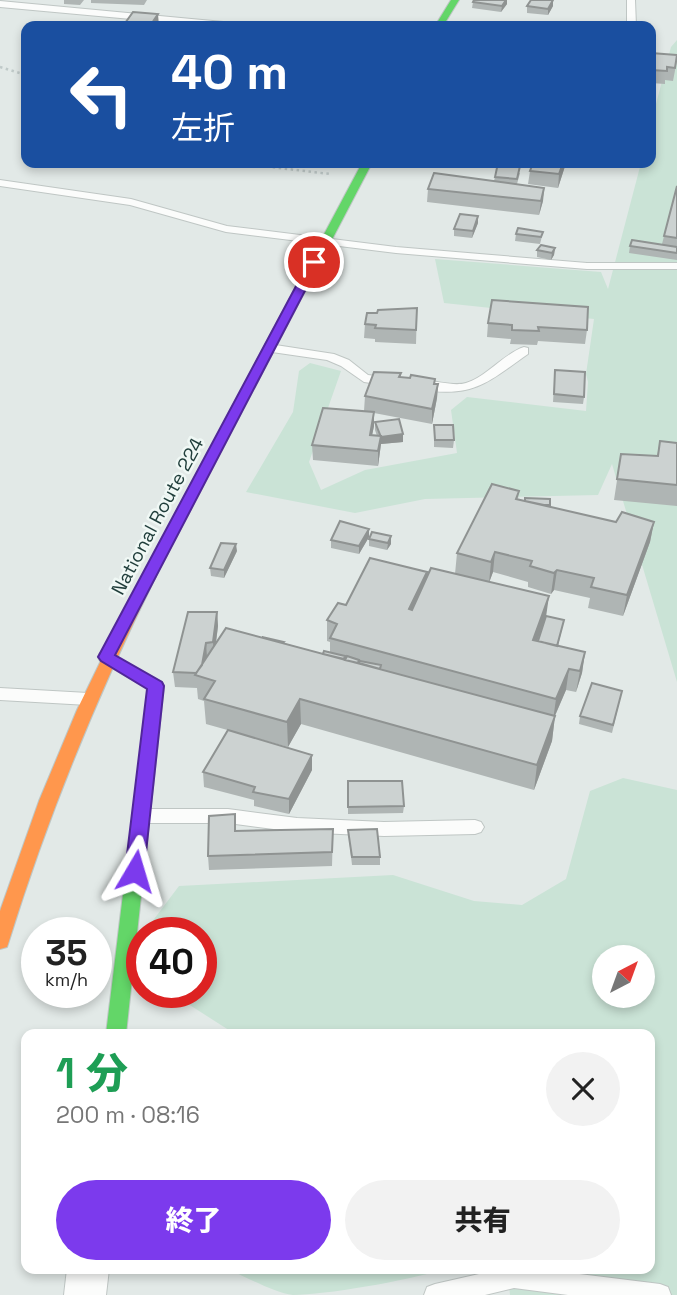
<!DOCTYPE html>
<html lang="ja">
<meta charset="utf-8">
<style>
:root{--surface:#fff;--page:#f2f2f2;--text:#222;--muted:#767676;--accent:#7c3aed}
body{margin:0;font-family:"Space Grotesk","Noto Sans JP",sans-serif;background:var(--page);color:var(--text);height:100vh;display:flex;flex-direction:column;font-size:26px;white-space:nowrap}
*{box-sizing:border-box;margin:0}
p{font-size:23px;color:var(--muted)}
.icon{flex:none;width:38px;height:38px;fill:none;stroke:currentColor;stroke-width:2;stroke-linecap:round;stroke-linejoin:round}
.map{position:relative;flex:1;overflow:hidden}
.side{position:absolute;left:21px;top:1029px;width:634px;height:245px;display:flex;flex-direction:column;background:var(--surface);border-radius:14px;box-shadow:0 4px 10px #0003}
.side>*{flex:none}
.top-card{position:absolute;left:21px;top:21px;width:635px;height:147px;border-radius:14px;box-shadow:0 4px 10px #0003;background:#1a4fa0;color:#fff;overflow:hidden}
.needle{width:46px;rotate:41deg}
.buttons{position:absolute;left:592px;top:945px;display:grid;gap:14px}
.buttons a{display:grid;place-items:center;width:63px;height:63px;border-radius:50%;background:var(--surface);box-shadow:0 4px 10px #0003;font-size:35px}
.speed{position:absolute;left:21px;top:917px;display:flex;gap:14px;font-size:35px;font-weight:700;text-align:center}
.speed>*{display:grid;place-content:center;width:91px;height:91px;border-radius:50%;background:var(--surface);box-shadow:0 4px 10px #0003;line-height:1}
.speed small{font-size:18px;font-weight:400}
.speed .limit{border:10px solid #d22;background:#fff;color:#111}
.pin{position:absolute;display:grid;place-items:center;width:60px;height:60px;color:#fff;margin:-30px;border:4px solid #fff;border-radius:50%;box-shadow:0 2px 7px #0007}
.me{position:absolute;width:77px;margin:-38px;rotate:7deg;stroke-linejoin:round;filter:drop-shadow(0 0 5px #0008)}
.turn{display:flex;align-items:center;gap:24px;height:147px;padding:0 35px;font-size:32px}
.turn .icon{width:91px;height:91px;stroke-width:2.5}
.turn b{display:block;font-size:49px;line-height:60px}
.round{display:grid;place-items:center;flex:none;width:74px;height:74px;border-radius:37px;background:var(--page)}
.summary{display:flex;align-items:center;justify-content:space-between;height:119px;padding:0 35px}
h1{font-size:42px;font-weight:800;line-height:52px;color:#1e9e55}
.action{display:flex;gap:14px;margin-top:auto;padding:14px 35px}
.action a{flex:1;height:80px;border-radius:42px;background:var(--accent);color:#fff;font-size:28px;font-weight:800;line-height:80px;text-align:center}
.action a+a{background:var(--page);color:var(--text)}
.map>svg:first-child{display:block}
</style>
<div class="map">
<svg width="677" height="1295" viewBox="0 0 677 1295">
<rect width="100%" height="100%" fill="#e2e9e7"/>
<path fill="#cae3d6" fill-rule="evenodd" d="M677,40V682L612,464L598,495L425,499L355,513L246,492L293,412L299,371L310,363L341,371L309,462L321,490L365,470L457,453L451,410L467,397L586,411L588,382L586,374L594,319L444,303L435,259L601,272L608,289L641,163H651V123L671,47Z
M623,778L677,790V1295H510L508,1275L495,1269H649V1034H235L185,1002L180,992H201V933H151L148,927L179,886L393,875L474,901L522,905L566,879L590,791ZM604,957H642V996H604Z
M227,1269H444C412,1280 325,1295 293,1295C274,1293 245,1276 227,1269Z"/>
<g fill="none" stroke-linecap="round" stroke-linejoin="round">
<g stroke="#bfc6c4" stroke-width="2">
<path id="lane" d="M627,0H635L636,26H627Z
M0,1L234,23L239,26H208L0,7Z
M0,180L131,199L227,226L396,247L587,263H677V269H587L396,253L226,232L130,205L0,186Z
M269,344L334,354L349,360L368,375L392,378L398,382L392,386L364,382L341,366L327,360L265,351V345Z
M524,347L528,348V354C493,378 478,396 432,391C425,390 417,390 412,385C424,375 450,388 466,383C487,377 503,354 524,347Z
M0,688L88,693L94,695L96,699L94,703L88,705L0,700Z
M143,809H228L297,818L384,822L475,820L481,822L484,827L481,832L475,834L384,836L297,832L228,823H143L137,821L134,816L137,811Z
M501,1269H539L660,1284L668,1287L671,1295H568L514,1288L485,1295H424L427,1287L435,1284Z"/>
</g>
<g stroke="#bfc6c4" stroke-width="2">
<path id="street" d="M67,1269H109L106,1295H64Z"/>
</g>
<g stroke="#bec6c4" stroke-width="2">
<path id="fast" d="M451,0H459L443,26H435Z
M362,163H372L156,576L154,580H144L142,576Z
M106,651L162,682L164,686L126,1034H106L148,689L100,661L98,657L100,653Z"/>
</g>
<g stroke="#bec6c4" stroke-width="2">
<path id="slow" d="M149,571L156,576C98,694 48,815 9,941L7,947L0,949V911L39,801L77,710L142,576Z"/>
</g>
<path stroke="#bfc9c8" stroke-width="2.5" stroke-dasharray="2.5 3.5" stroke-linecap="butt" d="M0,67L26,75
M237,163L330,174"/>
<use href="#lane" fill="#fbfcfb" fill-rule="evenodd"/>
<use href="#street" fill="#fbfcfb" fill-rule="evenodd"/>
<use href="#fast" fill="#63d668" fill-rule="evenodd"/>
<use href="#slow" fill="#ff974d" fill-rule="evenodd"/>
</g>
<path fill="#afb5b4" d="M64,0H84L80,5L64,4Z
M91,0H147L144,5L91,3Z
M473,2L507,4L501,12L472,8Z
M527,6H553L548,15L527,13Z
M651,53L677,60L673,81L665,80V84L651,83Z
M533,163H566L558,188L528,184L530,171Z
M520,173L517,184L544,188L543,201L539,215L427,202L428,189L494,181L495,177Z
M677,186V260L629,253L630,246L662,244Z
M478,223L472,238L454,236V229Z
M543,232L540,244L515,241L516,234Z
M555,248L554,255L551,260L537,257V250Z
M417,308L416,344L375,342V339L364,338L365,324L377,313Z
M488,323L587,330L585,344L538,341L537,345L510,344L511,339L487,337Z
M555,370L584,397L583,404L553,402Z
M401,373V377L438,384L437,398L432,424L374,413V426L372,435L377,436L375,430V422L403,442L381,444L378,466L313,460L312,445L364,411L365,396Z
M434,425L454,440L453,448L434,447Z
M660,441L677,443V506L614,500L621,454L657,456Z
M519,491L518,499L525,501L550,499V507L616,522H654L650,542L623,616L588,608L590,598L554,590L551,594L528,587V582L493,572L489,582L546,616L564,620L558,646L585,652L582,673L576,692L566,690L555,716L552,741L534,790L301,724L288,747L206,724L204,701L198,699L197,688L175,687L173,672L217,612L218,626L216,643H284L323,654L330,652V642L327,641V620L346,605L427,572V578L455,574L457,553Z
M391,536V544L387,550L369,546V539Z
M369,537L359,554L331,548V540Z
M237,551L224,578L211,576L210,568Z
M622,691L612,733L579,724L580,716Z
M312,755V770L289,814L254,806V800L204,787L203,772Z
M348,781L404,806L403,813L348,814Z
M333,829L332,866L209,870L208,856L236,831Z
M348,830L380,857V865H352Z"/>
<path fill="#8f9392" d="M506,0H507V4L501,12L502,6Z
M553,0V6L548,15V9Z
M158,14L159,26H150Z
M563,163H566L558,188L559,174Z
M544,188L543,201L539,215L541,201Z
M478,216V223L472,238L473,231Z
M555,248L554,255L551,260L552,253Z
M438,384L437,398L432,424V409Z
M374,412V426L369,450L370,435Z
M403,434V442L381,444L378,466V451L381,436Z
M654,522L650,542L623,616L627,595Z
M369,529V537L359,554V546Z
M391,536V544L387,550L388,543Z
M236,544L237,551L224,578V570Z
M495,552L493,572L489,583L491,562Z
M557,570L554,590L551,594L554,573Z
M427,572L426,592L408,630L409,609Z
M549,596L546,617L530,660L533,640Z
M217,612L218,626L214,657L213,642Z
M206,643L207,657L200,676Z
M585,652L582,673L576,692L580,671Z
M569,669L566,690L553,720L556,699Z
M300,699L301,724L288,747L287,722Z
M555,716L552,741L534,790L537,765Z
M312,755V770L289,814V799Z"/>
<path fill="#ccd2d1" stroke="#8f9392" stroke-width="2" d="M474,0H506L502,6L473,2Z
M531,0H553L548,9L527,6Z
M133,12L158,14L150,26H123Z
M651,53L677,55L675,68L667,67V71L651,70Z
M498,163L520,166L517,179L495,177Z
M533,163H563L559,174L530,171Z
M434,173L544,188L541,201L428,189Z
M677,186V238L664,236Z
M460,214L478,216L473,231L454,229Z
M518,228L543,232L541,237L516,234Z
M632,240L677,247V253L630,246Z
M541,245L555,248L552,253L537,250Z
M492,300L588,307L587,330L538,327L539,331L512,330V325L488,323Z
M417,308L416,330L375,328L376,325L365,324L367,313H377L378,310Z
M555,370L585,372L584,397L554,394Z
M374,372L401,373L399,377L410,378L411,375L435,379L434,384H438L432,409L365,396Z
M323,408L374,412L370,435L381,436L378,451L312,445Z
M399,419L403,434L381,437L375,422Z
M434,425H453L454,440H435Z
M660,441L677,443V485L617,479L621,454L658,456Z
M492,484L519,491L516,499L616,522L622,512L654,522L627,595L591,587L594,578L557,570L554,573L530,566L532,561L495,552L491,562L457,553Z
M525,498L550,499V505H544L525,501Z
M340,521L369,529L359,546L331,540Z
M372,532L391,536L388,543L369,539Z
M221,543L236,544L224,570L210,568Z
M370,558L427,572L409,609L412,610L431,568L549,596L533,640L585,652L580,671L569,669L556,699L330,638L337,624L327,620L338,603L346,605Z
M188,612H217L213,642L206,643L202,665L196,673L173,672Z
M546,616L564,620L557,646L538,641Z
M226,628L555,716L537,765L300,699L287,722L204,699L215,681L195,675Z
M262,637L284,642L283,643Z
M324,651L345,656L344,659L323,654Z
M347,656L359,660L358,663L345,660Z
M360,661L381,665L380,669L359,663Z
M592,683L622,691L613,725L580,716Z
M228,730L312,755L289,799L253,792L255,787L203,772Z
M348,781H402L404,806L348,807Z
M235,814V831L333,829L332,852L208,856L209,816Z
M377,829L380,857H352L348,830Z"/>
<path fill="#7c3aed" stroke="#51269a" stroke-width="2" d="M310,260L320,262L115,655L162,682L164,686L144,871L141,876L135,878L128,876L125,871L147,689L101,661L98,657Z"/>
<g text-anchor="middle" stroke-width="5" stroke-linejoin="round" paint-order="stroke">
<g font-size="19" fill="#1f3d3a" stroke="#f0f8f5">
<text transform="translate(157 516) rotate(-62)" y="7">National Route 224</text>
</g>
</g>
</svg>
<div class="buttons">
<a><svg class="needle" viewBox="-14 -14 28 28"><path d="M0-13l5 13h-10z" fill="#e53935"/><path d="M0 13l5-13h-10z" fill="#767676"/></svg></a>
</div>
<div class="speed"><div>35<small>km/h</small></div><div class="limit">40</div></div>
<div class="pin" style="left:314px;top:262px;background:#d93025"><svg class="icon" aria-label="arrive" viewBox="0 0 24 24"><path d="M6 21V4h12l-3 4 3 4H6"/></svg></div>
<svg class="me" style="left:135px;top:871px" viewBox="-20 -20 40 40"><path d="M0-17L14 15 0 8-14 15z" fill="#7c3aed" stroke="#fff" stroke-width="4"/></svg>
<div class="top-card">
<div class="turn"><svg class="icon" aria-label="left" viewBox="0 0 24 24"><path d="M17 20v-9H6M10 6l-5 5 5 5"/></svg><div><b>40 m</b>左折</div></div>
</div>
<section class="side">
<div class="summary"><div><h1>1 分</h1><p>200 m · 08:16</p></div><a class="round"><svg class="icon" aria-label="close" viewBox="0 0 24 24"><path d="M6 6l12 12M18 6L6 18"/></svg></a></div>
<div class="action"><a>終了</a><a>共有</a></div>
</section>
</div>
